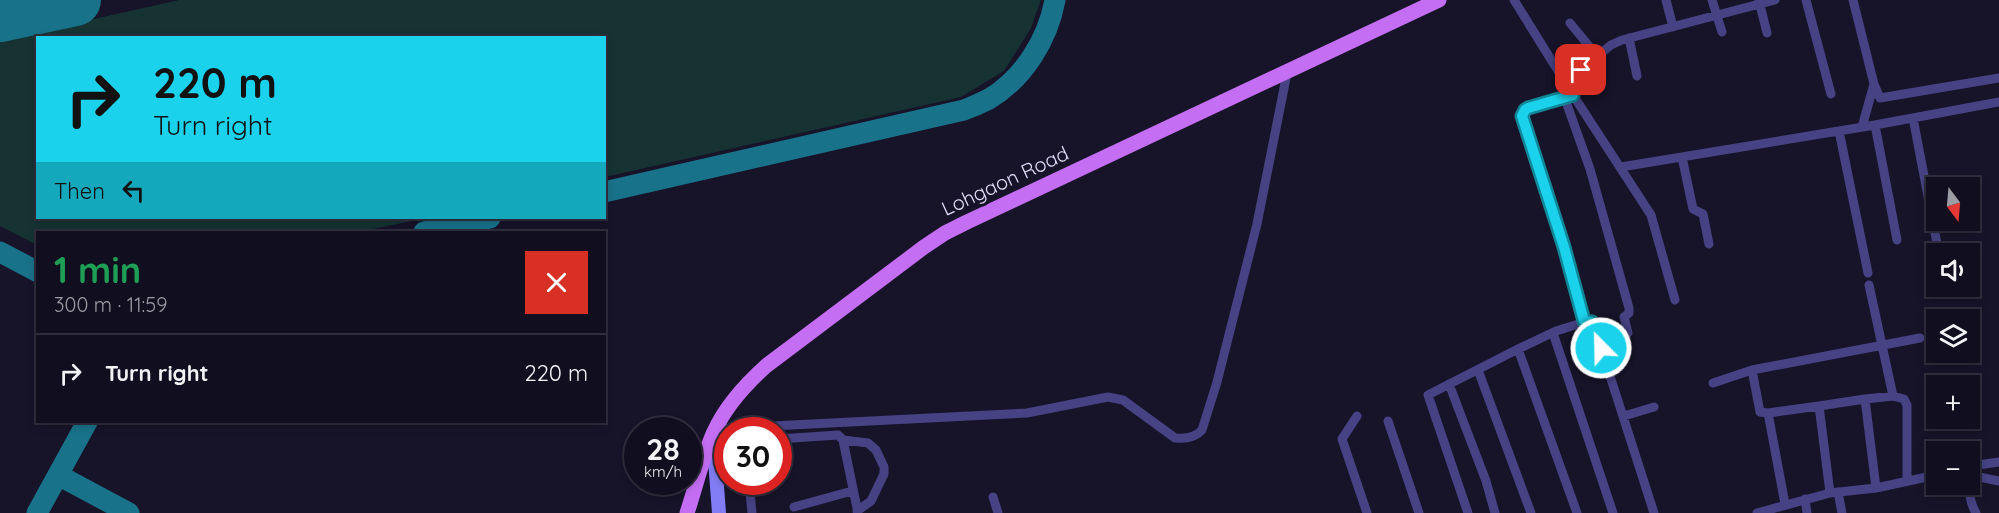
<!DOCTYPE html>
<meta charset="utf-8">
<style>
:root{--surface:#110e1f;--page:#1e1c2c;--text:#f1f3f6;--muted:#9c9ca4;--line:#302e3d}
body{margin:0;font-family:Quicksand,sans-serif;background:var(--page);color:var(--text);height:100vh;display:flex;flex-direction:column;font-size:22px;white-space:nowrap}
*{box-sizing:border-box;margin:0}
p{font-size:20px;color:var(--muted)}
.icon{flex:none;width:33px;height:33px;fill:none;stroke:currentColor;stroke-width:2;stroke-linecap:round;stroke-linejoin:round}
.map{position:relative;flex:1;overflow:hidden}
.panel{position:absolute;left:36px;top:231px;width:570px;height:192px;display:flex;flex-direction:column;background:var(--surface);border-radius:0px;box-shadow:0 3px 9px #0003,0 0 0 2px var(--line)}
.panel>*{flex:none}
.guide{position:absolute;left:36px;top:36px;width:570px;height:183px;border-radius:0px;box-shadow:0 3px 9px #0003,0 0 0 2px var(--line);background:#1ad2eb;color:#111;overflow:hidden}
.needle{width:39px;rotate:164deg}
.tools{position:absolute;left:1926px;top:177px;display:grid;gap:12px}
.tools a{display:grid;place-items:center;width:54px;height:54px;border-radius:0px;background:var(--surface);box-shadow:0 3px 9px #0003,0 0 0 2px var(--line);font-size:30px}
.speed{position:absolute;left:624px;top:417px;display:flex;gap:12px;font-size:30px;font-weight:700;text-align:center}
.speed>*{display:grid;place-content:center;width:78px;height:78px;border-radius:50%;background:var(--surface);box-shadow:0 3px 9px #0003,0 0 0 2px var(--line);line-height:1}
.speed small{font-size:15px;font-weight:400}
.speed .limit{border:9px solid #d22;background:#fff;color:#111}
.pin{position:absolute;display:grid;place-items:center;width:51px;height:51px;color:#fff;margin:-26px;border-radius:12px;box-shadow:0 3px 9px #0006}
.me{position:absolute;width:66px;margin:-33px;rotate:337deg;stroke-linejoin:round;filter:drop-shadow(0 0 4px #0008)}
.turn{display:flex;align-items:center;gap:21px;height:126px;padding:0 18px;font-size:27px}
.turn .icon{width:78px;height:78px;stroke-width:2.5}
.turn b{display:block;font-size:42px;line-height:51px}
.then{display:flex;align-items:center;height:57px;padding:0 18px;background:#0003;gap:12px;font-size:22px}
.round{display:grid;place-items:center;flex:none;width:63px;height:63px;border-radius:0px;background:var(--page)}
.summary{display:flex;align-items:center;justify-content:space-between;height:102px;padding:0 18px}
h1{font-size:36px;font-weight:700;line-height:45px;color:#1e9e55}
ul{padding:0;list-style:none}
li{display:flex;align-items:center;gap:18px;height:78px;padding:0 18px;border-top:2px solid var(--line)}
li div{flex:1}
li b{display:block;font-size:22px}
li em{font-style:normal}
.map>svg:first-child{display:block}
</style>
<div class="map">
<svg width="1999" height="513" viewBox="0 0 1999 513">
<rect width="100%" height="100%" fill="#171329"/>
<path fill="#163232" d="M179,0H1041L1031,28L1004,71L961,97L605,177L604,38H38V218H426L359,232H38L37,245L0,226V40Z"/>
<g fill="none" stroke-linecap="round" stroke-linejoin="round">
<path stroke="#18728a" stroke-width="21" d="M604,192L964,110C972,107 981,103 989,99C1024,78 1048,39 1055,0
M424,232L490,218
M0,252L38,272
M58,475L129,513
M37,513L87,422"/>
<path stroke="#18728a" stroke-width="52" d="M0,16L75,0"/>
<path stroke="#464284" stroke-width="9" d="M1514,0L1573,95L1528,108L1525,110L1522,116L1564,247L1584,321
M1666,0L1673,27
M1712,0L1722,32
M1806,0L1831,94
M1853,0L1874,84L1880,98L1999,78
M1759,1L1767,33
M1570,23L1598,57
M1629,38L1637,76
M1565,82L1611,45L1622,40L1775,0
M1573,95L1651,215L1675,300
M1565,99L1590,169L1629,308V313L1624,317L1628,333
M1913,118L1939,254
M1875,125L1897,240
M1862,127L1874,84
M1839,131L1868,273
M1682,157L1693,209L1703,214L1709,244
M1621,167L1875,125L1999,102
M1869,285L1893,396
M1553,333L1613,513
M1518,349L1577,513
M1478,370L1531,513
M1752,370L1760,412L1768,413
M1713,383L1752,370L1920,338
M1449,384L1486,481L1495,513
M1865,399L1893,396L1904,399L1907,405V480
M1357,416L1342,439L1367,513
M1624,416L1654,407
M1388,421L1419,513
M715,429L1027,413L1108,397L1123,400L1175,438C1185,439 1195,438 1202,430L1217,382L1257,224L1287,73
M778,439L838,435L843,440L868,443L876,450L884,467V474L871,501L857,511
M843,440L858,513
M714,443L728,442
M1970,475L1999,481
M749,482L752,513
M1838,492L1842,513
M1830,493L1819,406L1865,399L1876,488
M993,497L998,513
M1805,499L1807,513
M1785,504L1768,413L1819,406
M794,507L852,491
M1468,513L1428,395L1518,349L1556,331L1588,321L1594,326L1654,513
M1757,513L1830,493L1876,488L1936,475
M1976,513C1968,499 1966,478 1978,465L1999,462"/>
<path stroke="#827df4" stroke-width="14" d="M713,433L719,513"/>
<path stroke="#c46ef3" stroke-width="15" d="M687,513C696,486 702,458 714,432C725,407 746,384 766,366L924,247L945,233L967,222L1439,0"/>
</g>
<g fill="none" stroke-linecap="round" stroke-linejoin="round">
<g stroke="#189" stroke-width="15">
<path id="route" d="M1581,70L1565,82L1573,95L1528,108L1525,110L1522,116L1564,247L1584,321L1592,322L1601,348"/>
</g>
<use href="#route" stroke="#1ad2eb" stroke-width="10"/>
</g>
<g text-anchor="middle" stroke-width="6" stroke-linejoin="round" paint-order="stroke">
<g font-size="20" fill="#e2defc" stroke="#171329">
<text transform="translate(1005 181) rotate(-25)" y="7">Lohgaon Road</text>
</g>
</g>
</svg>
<div class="tools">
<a><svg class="needle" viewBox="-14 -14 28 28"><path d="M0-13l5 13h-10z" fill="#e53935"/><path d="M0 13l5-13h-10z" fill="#9c9ca4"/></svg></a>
<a><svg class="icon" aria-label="sound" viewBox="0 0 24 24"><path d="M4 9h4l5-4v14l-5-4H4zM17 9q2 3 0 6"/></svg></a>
<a><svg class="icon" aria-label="layers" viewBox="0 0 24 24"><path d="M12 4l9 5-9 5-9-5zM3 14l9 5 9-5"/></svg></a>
<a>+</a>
<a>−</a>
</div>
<div class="speed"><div>28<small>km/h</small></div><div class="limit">30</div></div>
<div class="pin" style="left:1581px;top:70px;background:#d93025"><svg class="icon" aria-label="arrive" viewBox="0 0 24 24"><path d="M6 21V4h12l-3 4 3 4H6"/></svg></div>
<svg class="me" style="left:1601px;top:348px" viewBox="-20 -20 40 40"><circle r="17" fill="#1ad2eb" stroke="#fff" stroke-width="3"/><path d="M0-11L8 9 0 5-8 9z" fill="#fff"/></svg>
<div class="guide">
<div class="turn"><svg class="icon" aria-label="right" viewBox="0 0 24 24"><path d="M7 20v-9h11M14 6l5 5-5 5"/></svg><div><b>220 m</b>Turn right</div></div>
<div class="then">Then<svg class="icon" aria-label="left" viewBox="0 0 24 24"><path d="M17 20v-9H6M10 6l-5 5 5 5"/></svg></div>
</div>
<section class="panel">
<div class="summary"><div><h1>1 min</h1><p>300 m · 11:59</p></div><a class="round" style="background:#d93025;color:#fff"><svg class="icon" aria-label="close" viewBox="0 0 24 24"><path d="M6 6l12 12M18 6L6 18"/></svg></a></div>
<ul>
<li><svg class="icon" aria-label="right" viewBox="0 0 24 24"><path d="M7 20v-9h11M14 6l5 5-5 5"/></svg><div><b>Turn right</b></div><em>220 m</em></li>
</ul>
</section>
</div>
